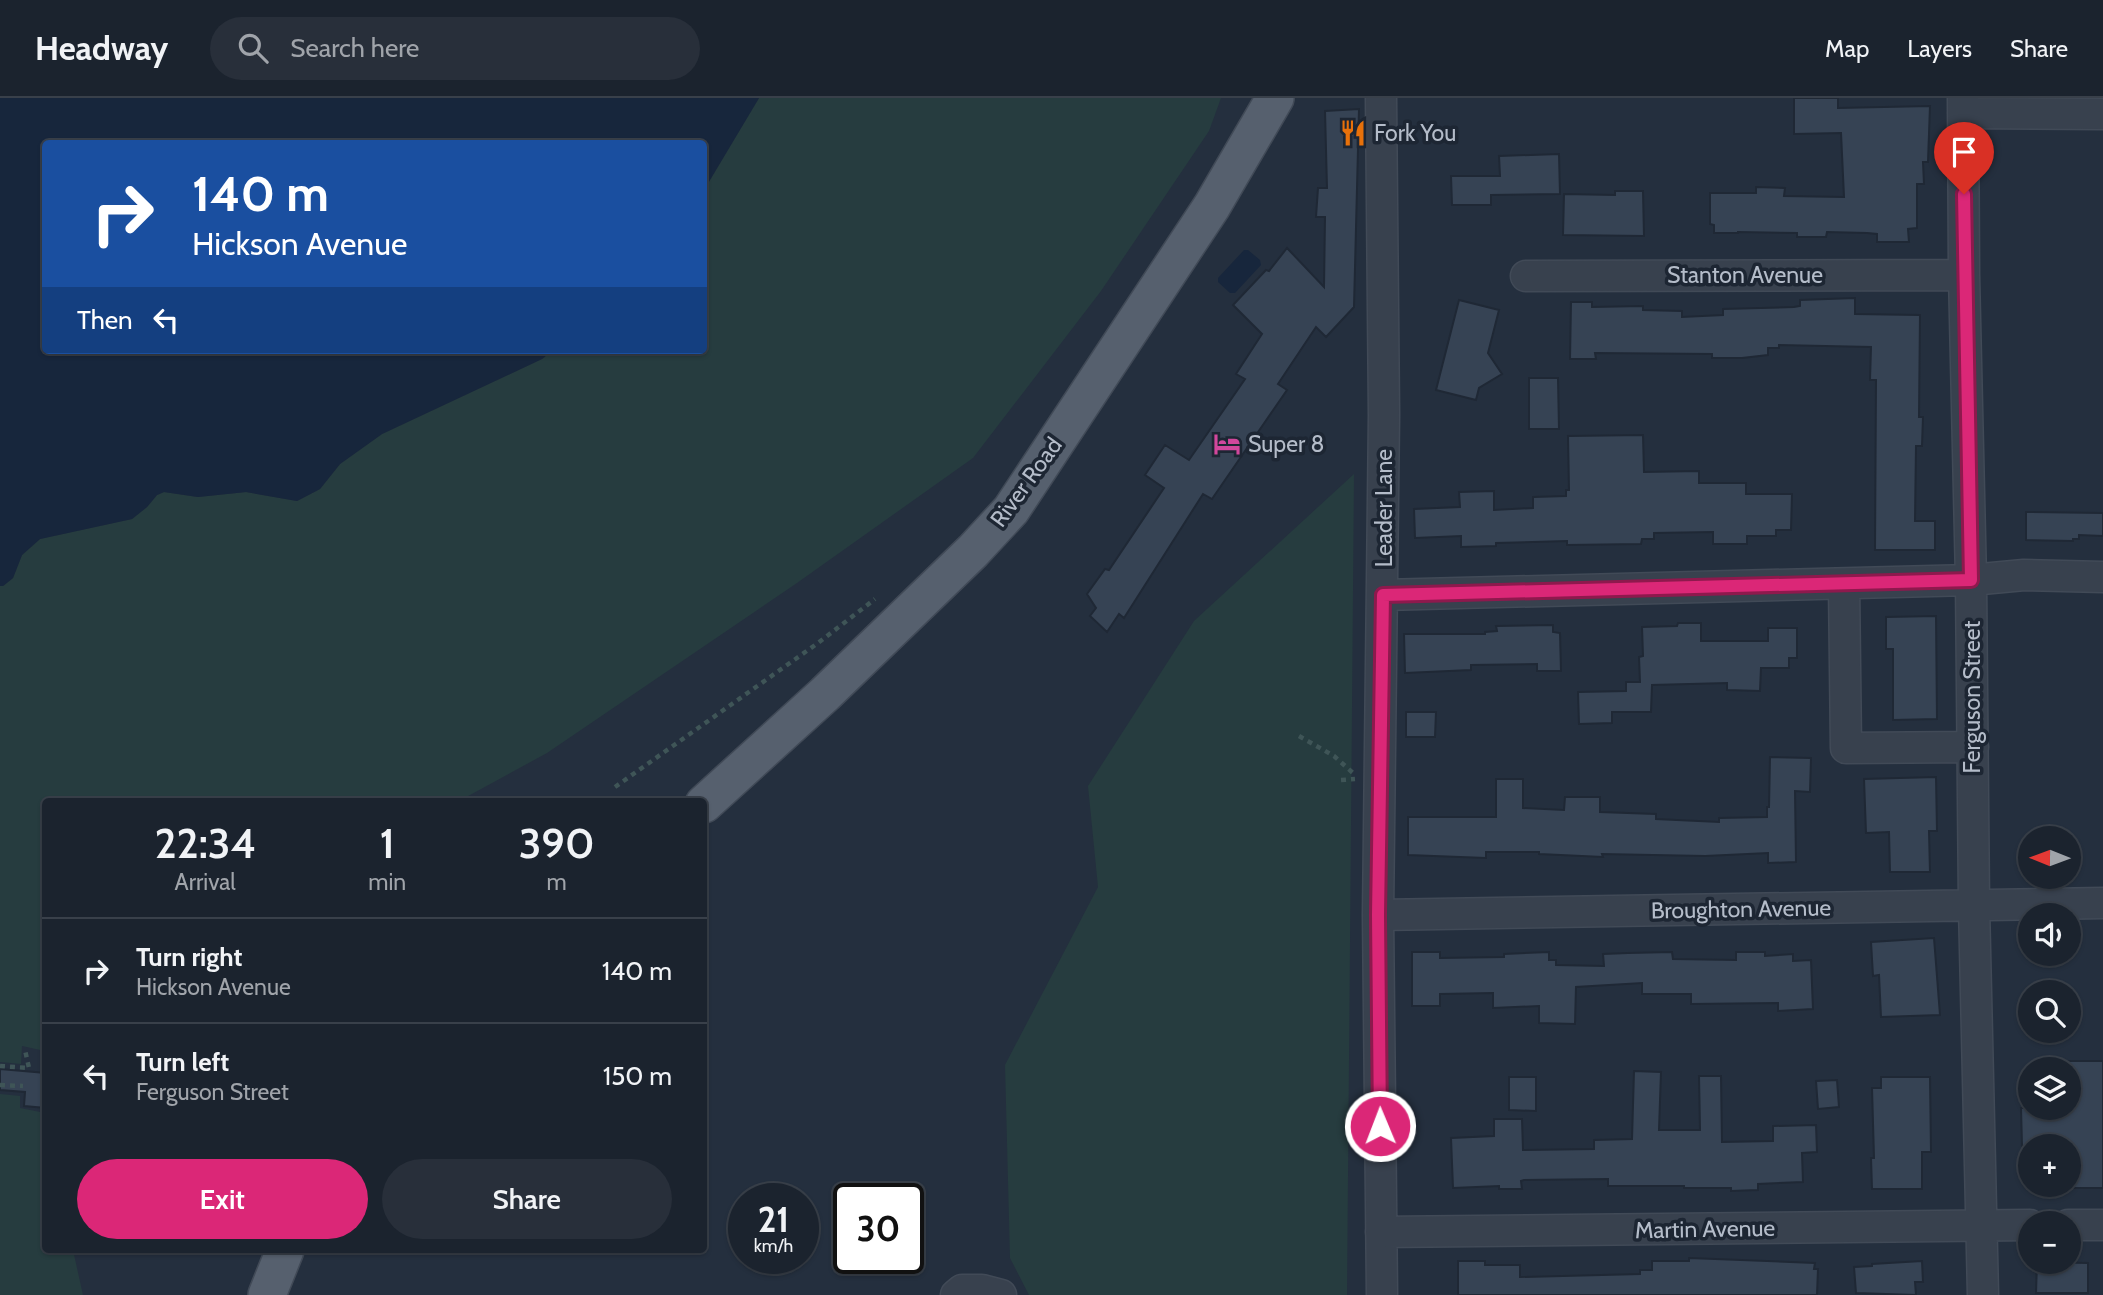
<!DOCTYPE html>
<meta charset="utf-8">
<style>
:root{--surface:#1b232e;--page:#282f3a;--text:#f1f3f6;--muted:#a0a4aa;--line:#39404a;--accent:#db2777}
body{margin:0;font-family:Cabin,sans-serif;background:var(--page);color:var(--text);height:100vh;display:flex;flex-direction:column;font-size:26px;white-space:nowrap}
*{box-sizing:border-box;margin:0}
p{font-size:23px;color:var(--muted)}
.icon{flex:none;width:38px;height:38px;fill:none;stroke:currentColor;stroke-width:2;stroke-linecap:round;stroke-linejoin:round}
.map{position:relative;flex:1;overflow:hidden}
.details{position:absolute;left:42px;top:700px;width:665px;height:455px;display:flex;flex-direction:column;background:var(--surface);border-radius:7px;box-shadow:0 2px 5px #0004,0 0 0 2px var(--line)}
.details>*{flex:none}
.hud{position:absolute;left:42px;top:42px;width:665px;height:214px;border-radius:7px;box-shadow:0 2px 5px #0004,0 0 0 2px var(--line);background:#1a4fa0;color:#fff;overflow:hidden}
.needle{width:46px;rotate:271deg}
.tools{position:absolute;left:2018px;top:728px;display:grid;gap:14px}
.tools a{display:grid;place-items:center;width:63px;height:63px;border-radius:50%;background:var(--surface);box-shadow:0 2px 5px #0004,0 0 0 2px var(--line);font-size:35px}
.speed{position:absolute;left:728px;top:1085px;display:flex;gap:14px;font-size:35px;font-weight:700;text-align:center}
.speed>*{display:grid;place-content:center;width:91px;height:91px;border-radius:50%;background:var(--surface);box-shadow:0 2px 5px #0004,0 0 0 2px var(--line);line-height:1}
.speed small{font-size:18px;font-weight:400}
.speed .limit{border:4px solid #111;border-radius:10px;background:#fff;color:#111}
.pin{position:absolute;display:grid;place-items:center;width:60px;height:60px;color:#fff;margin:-72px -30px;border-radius:50% 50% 50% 0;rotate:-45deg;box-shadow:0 0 7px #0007}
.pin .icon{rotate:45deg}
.me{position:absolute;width:77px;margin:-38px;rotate:359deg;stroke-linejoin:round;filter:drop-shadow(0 0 5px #0008)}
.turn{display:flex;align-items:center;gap:24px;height:147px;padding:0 35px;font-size:32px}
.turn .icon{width:91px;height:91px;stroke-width:2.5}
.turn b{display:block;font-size:49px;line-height:60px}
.then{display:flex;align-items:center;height:66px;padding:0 35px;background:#0003;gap:14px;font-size:26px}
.eta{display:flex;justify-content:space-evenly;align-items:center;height:119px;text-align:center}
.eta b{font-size:42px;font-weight:600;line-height:49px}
.primary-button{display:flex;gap:14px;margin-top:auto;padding:14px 35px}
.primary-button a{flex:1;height:80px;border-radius:42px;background:var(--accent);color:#fff;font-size:28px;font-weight:600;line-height:80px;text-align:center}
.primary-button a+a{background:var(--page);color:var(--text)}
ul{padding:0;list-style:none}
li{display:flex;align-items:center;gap:21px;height:105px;padding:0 35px;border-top:2px solid var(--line)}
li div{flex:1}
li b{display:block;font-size:26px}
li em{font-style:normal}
header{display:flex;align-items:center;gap:42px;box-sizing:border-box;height:98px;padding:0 35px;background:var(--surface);border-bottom:2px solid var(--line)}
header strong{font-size:33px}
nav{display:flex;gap:38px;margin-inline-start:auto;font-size:24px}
.search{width:490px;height:63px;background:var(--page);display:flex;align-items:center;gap:18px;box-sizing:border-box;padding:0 24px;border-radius:38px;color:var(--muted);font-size:26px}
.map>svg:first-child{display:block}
</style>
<header>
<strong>Headway</strong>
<div class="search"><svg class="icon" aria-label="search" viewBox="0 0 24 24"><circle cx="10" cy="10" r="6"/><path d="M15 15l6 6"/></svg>Search here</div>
<nav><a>Map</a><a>Layers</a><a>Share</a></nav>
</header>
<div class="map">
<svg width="2103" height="1197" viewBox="0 0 2103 1197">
<rect width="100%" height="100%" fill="#242f3e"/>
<path fill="#263c3f" d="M759,0H1221L1209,33L1101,193L973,360L797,485L547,655L459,703L46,704L45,953L22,948L21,966L0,964V488H3L13,480L22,457L40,441L132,421L147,409L157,397L164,394L198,399L246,394L297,403L320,391L340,366L382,336L542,261L553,252H704V92Z
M1354,376L1347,1197H1029L1010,1160L1005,967L1098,789L1088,688L1194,523Z
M0,996L20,998V1010L45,1015L46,1152H73L83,1197H0Z"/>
<path fill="#17263c" d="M0,0H759L704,92V46H46V252H553L542,261L382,336L340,366L320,391L297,403L246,394L198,399L164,394L157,397L147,409L132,421L40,441L22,457L13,480L3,488H0Z
M1244,152H1248L1260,162L1261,167L1235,195H1230L1218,184V180Z"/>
<path fill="#364354" stroke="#1f2835" stroke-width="2" d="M1794,0H1838V10L1930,8L1928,64H1923L1924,86H1917V130L1908,131L1909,144H1877V136L1867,135L1827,134L1826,139H1797V135L1738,134V135H1714V127L1710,126V95H1756V89L1785,90L1784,98L1844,99L1841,35L1794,36Z
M1359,11L1354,209L1326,239L1316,229L1278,286L1287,292L1212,401L1203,396L1124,520L1119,516L1107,534L1090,518L1096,510L1087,496L1105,471L1109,472L1164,390L1145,377L1165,347L1189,362L1245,281L1236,276L1262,236L1233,207L1266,172L1269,173L1287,150L1324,189L1325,119H1316L1318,90H1327L1325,13Z
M1559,56L1560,96L1491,97V107H1452L1451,78H1500L1499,58Z
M1615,93H1643L1644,138L1563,137L1564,96L1615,97Z
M1855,200V216L1920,217L1919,319H1923L1922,348H1916L1915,423H1935V452H1875L1876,282H1870L1871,249L1779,247V250H1768V257L1742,260H1712V256L1595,255L1596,261H1570L1571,204H1592V209L1643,208V212L1682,213V219L1723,217V211L1794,209L1800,208V202Z
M1459,202L1499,212L1488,255L1502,276L1479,290L1476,302L1436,292Z
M1529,280H1558L1559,331H1529Z
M1643,337L1644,374L1699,373V385H1746V396H1792L1791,432H1776V438H1747V446H1713V434L1654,435V441H1642L1641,446L1567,447V443L1496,445V448L1461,449V438L1415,440L1414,411L1460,409L1459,394L1494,393V412L1533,410V399L1566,398V392H1569L1568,338Z
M2026,414L2103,415V438L2079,437V441H2073V443L2026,442Z
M1936,518L1937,621L1893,622V551H1886V519Z
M1678,525H1701V543H1768V530H1797V560H1789V570H1761L1760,593L1727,592V585L1652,587L1651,614H1612V625L1579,626L1578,594L1626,593V584H1640L1639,559L1643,558L1642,529L1677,528Z
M1553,527V534L1560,535L1561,573H1537V566L1471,567V572L1405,575L1404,536H1485V534L1497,533L1496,528Z
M1406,614H1436L1435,639H1406Z
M1770,659L1811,660L1810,694L1795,693L1796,764L1768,765V755L1705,758L1602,756L1603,759L1539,756V754H1486V760L1408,757V719H1496V681H1523V710L1564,712L1565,699H1600V714L1656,716V721L1719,724V720L1767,719V709H1769Z
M1936,679L1937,733H1929L1930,774H1890L1889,734L1866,735L1864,681Z
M1934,840L1940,917L1881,919L1879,877L1873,878L1871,844Z
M1412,854H1440V860L1504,859V856L1549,854V862H1556V867L1604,868L1603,856L1628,855L1672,854L1673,861L1736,862V854H1765V858L1793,856V863L1811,862L1813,911L1778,913V905L1691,906V896H1642V885L1576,889L1575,926L1539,925V908L1493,910V895L1440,896V908H1412Z
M2068,963H2103V1090H2068V1048H2022L2021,1010H2068Z
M0,971L46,975V1010L24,1008L25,994L0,992Z
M1634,973L1661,974L1659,1032H1700L1699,978H1721L1722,1044L1773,1043V1028L1816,1027L1817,1054L1802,1055L1803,1084L1758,1086V1092L1731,1093V1090H1684V1088H1608V1081L1524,1082L1521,1083L1522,1091H1499V1088L1453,1090L1451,1040L1494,1038V1021H1522L1523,1052L1594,1051V1042L1632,1041Z
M1509,979H1536V1013L1509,1012Z
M1881,979H1930L1931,1054H1922V1091H1872L1871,1060H1874L1872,990H1881Z
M1837,982L1839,1009L1818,1011L1816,983Z
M1689,1160L1815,1165L1814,1171H1818L1817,1197H1458V1163H1485V1167H1520V1179L1640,1176V1172H1652V1163H1689Z
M1922,1163L1923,1184H1915L1916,1197L1856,1195L1854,1169L1872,1168V1166Z
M2037,1164L2088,1165V1195H2036Z"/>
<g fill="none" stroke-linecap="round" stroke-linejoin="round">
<g stroke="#414a57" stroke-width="33">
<path id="minor" d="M1381,0L1384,317L1378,817L1382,1197
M1963,0L1964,177L1971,482L1974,808L1983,1197
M1963,15L2103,16
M1526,178L1964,177
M1844,486L1846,650L1973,649
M1383,497L1971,482L2024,477L2103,479
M1378,817L2103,805
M2068,1127H2103
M1381,1134L2030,1127
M956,1197L962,1192H982L1001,1197"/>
</g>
<g stroke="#414a57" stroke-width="40">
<path id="major" d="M704,706L825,596L973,453L1011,412L1212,108L1275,0
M267,1197L285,1152"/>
</g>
<path stroke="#3f5557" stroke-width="4.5" stroke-dasharray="5 5" stroke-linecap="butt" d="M1299,638L1334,658L1353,675
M1341,682L1355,681
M615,689L818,545L875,501
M0,968L29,970L25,952
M0,987L23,988"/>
<use href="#minor" stroke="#38414e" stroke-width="30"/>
<use href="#major" stroke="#56606e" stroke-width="37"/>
</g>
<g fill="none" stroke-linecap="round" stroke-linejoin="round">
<g stroke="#8e194d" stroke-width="18">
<path id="route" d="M1380,1028L1378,817L1383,497L1971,482L1964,96"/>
</g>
<use href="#route" stroke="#db2777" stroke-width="12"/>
</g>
<defs>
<g id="restaurant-bare" transform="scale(2.1)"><path d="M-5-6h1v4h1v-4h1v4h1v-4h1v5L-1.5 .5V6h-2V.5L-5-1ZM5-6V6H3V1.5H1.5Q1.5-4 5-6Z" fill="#e8710a" stroke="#1d2633" stroke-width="2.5" paint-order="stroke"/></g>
<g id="hotel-bare" transform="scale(2.1)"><path d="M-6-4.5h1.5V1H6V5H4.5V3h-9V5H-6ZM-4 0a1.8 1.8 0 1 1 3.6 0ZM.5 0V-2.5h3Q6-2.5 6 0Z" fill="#d1479c" stroke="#1d2633" stroke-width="2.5" paint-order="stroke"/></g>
</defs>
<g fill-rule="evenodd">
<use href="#restaurant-bare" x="1353" y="35"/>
<use href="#hotel-bare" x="1227" y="346"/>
</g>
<g text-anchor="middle" stroke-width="7" stroke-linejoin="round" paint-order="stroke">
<g font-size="23" fill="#b4bcc9" stroke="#1d2633" text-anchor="start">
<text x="1374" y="43">Fork You</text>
<text x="1248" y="354">Super 8</text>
</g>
<g font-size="23" fill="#b4bcc9" stroke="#1d2633">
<text x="1745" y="185">Stanton Avenue</text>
<text transform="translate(1026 384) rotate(-54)" y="8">River Road</text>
<text transform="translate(1384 410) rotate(-90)" y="8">Leader Lane</text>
<text transform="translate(1972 599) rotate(-90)" y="8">Ferguson Street</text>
<text transform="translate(1741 811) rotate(-1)" y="8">Broughton Avenue</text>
<text transform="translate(1705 1131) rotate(-1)" y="8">Martin Avenue</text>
</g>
</g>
</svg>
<div class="tools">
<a><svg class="needle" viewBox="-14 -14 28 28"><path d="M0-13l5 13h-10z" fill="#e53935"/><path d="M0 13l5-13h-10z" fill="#a0a4aa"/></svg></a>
<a><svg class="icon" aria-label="sound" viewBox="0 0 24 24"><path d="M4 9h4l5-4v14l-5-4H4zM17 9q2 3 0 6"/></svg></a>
<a><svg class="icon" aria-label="search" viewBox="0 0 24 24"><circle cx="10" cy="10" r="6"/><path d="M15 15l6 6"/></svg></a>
<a><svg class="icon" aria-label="layers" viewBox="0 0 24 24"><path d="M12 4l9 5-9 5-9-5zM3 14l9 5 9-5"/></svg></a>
<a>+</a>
<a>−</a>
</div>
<div class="speed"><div>21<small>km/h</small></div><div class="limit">30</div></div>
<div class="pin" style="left:1964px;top:96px;background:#d93025"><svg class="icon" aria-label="arrive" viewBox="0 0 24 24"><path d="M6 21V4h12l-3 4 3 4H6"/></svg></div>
<svg class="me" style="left:1380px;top:1028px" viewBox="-20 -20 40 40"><circle r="17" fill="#db2777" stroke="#fff" stroke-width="3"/><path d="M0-11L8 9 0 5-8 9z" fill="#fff"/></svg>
<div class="hud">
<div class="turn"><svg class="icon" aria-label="right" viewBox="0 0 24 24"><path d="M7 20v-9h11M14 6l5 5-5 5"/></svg><div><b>140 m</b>Hickson Avenue</div></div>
<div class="then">Then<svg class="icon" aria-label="left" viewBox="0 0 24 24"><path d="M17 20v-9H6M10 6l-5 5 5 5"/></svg></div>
</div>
<section class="details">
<div class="eta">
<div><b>22:34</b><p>Arrival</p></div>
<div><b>1</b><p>min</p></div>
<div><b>390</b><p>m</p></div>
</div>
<ul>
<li><svg class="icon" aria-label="right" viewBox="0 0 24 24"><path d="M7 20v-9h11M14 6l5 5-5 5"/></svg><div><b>Turn right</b><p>Hickson Avenue</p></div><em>140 m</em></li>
<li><svg class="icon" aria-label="left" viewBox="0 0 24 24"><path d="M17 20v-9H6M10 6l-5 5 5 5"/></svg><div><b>Turn left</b><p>Ferguson Street</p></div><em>150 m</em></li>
</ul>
<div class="primary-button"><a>Exit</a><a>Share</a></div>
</section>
</div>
